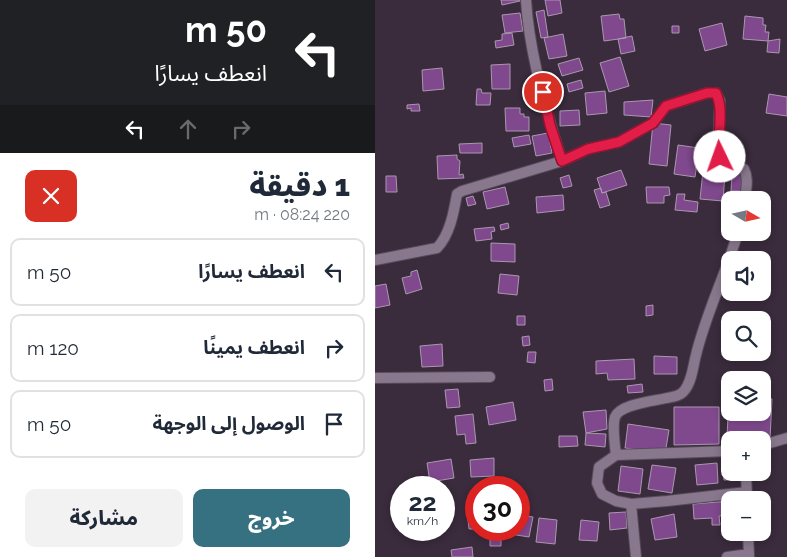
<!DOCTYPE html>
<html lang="ar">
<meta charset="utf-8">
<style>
:root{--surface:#fff;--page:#f2f2f3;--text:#1f2937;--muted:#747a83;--line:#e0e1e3;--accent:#367181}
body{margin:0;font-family:Raleway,"Noto Sans Arabic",sans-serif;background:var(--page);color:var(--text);direction:rtl;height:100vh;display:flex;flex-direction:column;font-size:19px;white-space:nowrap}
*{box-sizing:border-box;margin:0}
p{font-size:16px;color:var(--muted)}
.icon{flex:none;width:28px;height:28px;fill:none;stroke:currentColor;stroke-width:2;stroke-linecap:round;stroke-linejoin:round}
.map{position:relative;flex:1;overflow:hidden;direction:ltr}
.sheet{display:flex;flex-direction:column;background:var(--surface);width:375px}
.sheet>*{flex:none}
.hud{background:#202124;color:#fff;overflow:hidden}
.needle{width:32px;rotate:99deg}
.buttons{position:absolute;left:346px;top:191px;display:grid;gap:10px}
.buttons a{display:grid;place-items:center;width:50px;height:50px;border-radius:10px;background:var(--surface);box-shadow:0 2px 8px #0003;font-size:25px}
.speed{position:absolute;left:15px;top:476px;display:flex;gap:10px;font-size:25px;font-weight:700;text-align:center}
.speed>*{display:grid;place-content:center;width:65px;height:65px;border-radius:50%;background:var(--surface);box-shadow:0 2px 8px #0003;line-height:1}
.speed small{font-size:12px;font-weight:400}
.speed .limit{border:8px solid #d22;background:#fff;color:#111}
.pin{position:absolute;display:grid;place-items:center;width:42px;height:42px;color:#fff;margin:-21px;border:2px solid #fff;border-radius:50%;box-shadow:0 1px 5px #0007}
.me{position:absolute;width:55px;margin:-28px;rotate:357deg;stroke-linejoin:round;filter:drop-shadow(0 0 4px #0008)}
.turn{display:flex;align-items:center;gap:18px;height:105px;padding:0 25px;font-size:22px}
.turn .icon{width:65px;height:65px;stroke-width:2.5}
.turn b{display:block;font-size:35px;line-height:42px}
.lanes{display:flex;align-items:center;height:48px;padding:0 25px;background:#0003;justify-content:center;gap:25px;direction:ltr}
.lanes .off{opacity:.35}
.round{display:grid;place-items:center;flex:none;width:52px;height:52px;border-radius:10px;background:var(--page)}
.summary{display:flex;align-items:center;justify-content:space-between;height:85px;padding:0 25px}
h1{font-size:30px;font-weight:800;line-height:38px}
.action{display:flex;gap:10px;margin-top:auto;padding:10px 25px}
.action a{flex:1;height:58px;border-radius:10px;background:var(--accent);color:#fff;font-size:20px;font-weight:800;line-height:58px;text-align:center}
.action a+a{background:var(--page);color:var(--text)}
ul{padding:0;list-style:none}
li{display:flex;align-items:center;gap:15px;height:68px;margin:0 10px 8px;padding:0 15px;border:2px solid var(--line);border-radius:10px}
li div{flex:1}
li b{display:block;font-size:19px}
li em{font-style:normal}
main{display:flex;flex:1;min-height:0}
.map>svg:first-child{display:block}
</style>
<main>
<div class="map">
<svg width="412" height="557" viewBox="0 0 412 557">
<rect width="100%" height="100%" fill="#3a2b3d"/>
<path fill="#80498e" stroke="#a998ae" d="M126,0H145V1L127,5Z
M170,0H185L187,13L173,16Z
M169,10L173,37L166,38L161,12Z
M145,13L148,31L130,33L127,15Z
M244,14L245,19H249L251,38L229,41L226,16Z
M370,16L388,18V25H391L390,32H394L393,41L368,39Z
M347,23L352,45L330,51L324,29Z
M297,26H304V33H297Z
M137,33L139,45L121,48L120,41L127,40V34Z
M188,34L192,56L174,59L169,38Z
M257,36L260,51L246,54L243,39Z
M405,39L404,53L392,52L393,41Z
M245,57L254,86L234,92L225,63Z
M204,58L208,70L187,76L183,64Z
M135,64V89H117L116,65Z
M67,68L69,89L48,91L47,70Z
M206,80L208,88L194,92L192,84Z
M102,89H106L107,93H116L115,105H101Z
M230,91L232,113L212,115L210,93Z
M394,94L412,97V116L391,113Z
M278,100L276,117L249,115V102Z
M44,104L45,111H36V108L32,109V105Z
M130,108H145V114H149V117H154V131H131Z
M204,110L205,125L185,126V111Z
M278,123L296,125L292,166L274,164Z
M173,133L177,153L161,156L157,136Z
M154,135L156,144L139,147L137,138Z
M107,143V153H85L84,144Z
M303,145L324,148L320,177L299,174Z
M82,155V159L85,161L84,175L88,174L89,178L63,179L62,156Z
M246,170L252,185L227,193L222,178Z
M328,171L350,173L348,201L325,199Z
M357,173L371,174L370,191H356Z
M194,175L197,186L188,188L185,178Z
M11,176H21L22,192H11Z
M130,187L134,204L112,209L108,192Z
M271,187H294L295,195L289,196V203H272Z
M226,188L227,193L231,192L235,205L225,208L219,190Z
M302,194H310L309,200L323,202L322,212L300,210Z
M188,195L189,210L162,213L161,197Z
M98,196L101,204L93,206L91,198Z
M133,223L134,228L126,230L125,225Z
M119,227L120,231L116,232L117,239L101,241L99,229Z
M116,243L140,244V262L116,261Z
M42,270L47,289L31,294L27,278L36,276V272Z
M125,274L144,276L142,295L123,293Z
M11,284L15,305L0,308V286Z
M278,305V315L271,316V306Z
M142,316H150V325H142Z
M154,336L155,345L148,346L147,337Z
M67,344L68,366L47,367L45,346Z
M153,352H161L160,363L152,362Z
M279,356L302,357V374H279Z
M259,359L260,379L233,380L232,373L221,374V361Z
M177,379L178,390L170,391L169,380Z
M267,384L268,392L253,393L252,386Z
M83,389L85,407L72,408L70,390Z
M354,396L355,412H388V398L397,399L395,439L352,437Z
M138,402L141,420L114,425L111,407Z
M299,407H344V444L299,445Z
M231,410L232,429L211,433L208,412Z
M98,414L101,443L91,444L90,434L82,435L80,416Z
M253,424L294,430L290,454L250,448Z
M211,433L231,434L230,447L210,445Z
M184,436H202L203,446L184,447Z
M119,458V476L96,477L95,460Z
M76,459L79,478L55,482L52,463Z
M348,462H355V472H365V479L349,480Z
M342,463L343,483L322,485L320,465Z
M277,465L301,468L297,493L273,489Z
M246,466L268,469L265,494L243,491Z
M355,501V515L344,516L345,525H337V518L319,519L318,504Z
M101,509V529H94L92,510Z
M251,512L252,528L235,530L234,513Z
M299,514L302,537L280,540L276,519Z
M144,515L158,517L154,537L135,534L136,530H144Z
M164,518L182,520L180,544L161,542Z
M206,520L224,522L222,541L204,540Z
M115,533H126V546H115Z
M97,547L98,557H77L76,550Z"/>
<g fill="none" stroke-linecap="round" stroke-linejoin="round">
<g stroke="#574b5a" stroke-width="12">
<path id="street" d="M151,0C154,52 171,112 187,161
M0,260L62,248C75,235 79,211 82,194L87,191L187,161L213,149L244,142L278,123L291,106L332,93H341L345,101L343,147L347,163L352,167L369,169C374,179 371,189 370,200
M0,378L115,377
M388,445L412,438
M355,451L241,455L224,467L222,483L227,494L241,501L256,504L292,501L372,492
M241,455C240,446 237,426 240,417C245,404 279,401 292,398C298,397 305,396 309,391C317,382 318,366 321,355C331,313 351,274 363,232
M371,472L372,500
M256,504L261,557
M373,532L374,557
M352,557L374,554"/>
</g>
<use href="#street" stroke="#89788d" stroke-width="10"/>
</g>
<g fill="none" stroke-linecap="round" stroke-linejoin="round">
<g stroke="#92132f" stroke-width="12">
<path id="route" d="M168,92L175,125L187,161L213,149L244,142L278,123L291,106L332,93H341C350,112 341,136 345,157"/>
</g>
<use href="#route" stroke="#e11d48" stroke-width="9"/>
</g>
</svg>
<div class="buttons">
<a><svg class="needle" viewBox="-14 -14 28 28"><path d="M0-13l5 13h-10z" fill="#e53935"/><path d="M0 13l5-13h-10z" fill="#747a83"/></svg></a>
<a><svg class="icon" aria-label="sound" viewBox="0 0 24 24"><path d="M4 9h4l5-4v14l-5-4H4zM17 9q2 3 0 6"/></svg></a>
<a><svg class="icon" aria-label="search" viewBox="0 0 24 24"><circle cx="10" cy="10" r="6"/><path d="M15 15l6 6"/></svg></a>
<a><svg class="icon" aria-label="layers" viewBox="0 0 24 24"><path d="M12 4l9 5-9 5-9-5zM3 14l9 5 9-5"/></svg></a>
<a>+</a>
<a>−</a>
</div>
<div class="speed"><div>22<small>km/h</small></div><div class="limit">30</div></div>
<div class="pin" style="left:168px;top:92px;background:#d93025"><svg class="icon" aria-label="arrive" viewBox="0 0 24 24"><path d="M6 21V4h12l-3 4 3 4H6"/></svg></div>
<svg class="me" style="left:345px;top:157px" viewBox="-20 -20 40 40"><circle r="19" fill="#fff"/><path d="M0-13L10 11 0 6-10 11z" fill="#e11d48"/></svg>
</div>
<section class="sheet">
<div class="hud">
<div class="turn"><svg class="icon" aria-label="left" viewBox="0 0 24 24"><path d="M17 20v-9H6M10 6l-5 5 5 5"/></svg><div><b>50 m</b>انعطف يسارًا</div></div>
<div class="lanes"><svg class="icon" aria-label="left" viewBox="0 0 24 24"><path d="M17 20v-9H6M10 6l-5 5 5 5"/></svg><svg class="icon off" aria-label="ahead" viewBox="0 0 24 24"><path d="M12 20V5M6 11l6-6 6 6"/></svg><svg class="icon off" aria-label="right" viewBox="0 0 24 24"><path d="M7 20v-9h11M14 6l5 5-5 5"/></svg></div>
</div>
<div class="summary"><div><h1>1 دقيقة</h1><p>220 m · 08:24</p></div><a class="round" style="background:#d93025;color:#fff"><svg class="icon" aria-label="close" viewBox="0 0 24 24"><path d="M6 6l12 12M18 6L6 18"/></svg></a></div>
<ul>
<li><svg class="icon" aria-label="left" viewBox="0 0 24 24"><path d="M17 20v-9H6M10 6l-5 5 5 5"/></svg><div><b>انعطف يسارًا</b></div><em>50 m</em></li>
<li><svg class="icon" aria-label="right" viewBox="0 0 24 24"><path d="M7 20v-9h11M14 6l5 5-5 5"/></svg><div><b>انعطف يمينًا</b></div><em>120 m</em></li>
<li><svg class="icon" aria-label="arrive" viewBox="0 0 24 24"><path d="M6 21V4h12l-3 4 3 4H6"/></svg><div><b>الوصول إلى الوجهة</b></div><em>50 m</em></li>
</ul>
<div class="action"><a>خروج</a><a>مشاركة</a></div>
</section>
</main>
